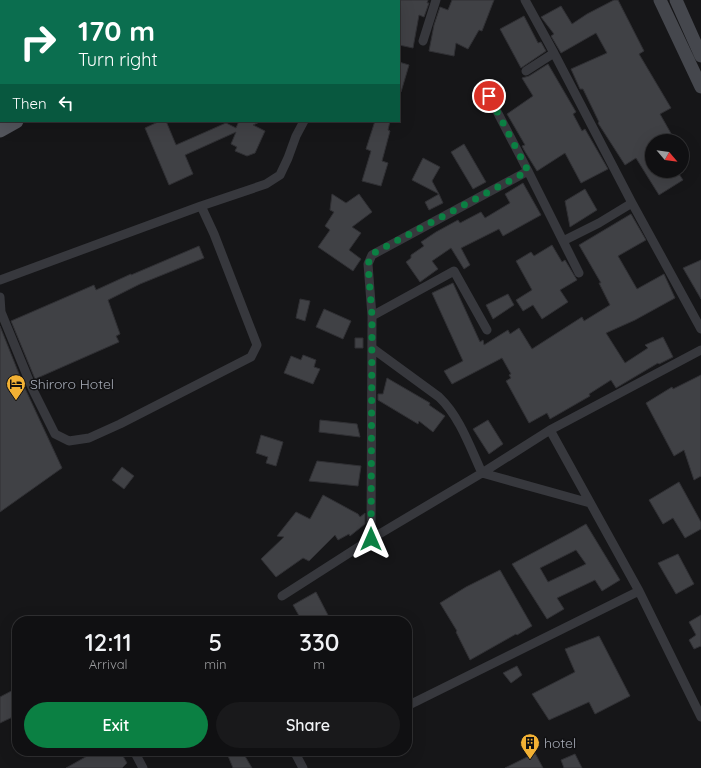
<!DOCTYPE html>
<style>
:root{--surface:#101012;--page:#19191b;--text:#f1f3f6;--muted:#9c9d9f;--line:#303032;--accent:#0b8043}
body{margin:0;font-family:Quicksand,sans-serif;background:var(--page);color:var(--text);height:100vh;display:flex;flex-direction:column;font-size:15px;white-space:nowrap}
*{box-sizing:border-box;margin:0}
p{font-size:13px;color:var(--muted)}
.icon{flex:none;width:22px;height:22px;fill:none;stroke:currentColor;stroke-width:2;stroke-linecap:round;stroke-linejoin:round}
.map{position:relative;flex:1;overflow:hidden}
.sheet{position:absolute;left:12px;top:616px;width:400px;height:140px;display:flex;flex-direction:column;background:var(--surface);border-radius:16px;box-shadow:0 4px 16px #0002,0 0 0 1px var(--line)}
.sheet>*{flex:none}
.top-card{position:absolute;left:0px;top:0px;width:400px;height:122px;box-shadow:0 4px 16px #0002,0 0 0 1px var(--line);background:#0b6e4f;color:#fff;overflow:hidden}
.needle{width:26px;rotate:119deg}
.buttons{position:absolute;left:645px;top:134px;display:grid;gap:8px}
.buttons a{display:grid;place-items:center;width:44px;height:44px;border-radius:50%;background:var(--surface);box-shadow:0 4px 16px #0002,0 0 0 1px var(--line);font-size:20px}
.pin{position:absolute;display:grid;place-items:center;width:34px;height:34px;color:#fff;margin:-17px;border:2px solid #fff;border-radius:50%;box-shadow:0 1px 4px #0007}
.me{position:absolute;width:44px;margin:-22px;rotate:0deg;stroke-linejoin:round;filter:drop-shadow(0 0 3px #0008)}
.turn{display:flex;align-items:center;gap:14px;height:84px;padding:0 12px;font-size:18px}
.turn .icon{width:52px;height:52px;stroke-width:2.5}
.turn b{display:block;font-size:28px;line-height:34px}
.then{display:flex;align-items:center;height:38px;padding:0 12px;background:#0003;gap:8px;font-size:15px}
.eta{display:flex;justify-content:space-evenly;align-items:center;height:68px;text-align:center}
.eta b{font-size:24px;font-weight:600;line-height:28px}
.action{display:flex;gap:8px;margin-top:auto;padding:8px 12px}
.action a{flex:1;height:46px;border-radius:24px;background:var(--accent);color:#fff;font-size:16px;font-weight:600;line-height:46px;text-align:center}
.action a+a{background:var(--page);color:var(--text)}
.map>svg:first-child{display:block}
</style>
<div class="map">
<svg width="701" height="768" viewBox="0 0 701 768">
<rect width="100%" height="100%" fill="#161618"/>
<path fill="#404145" stroke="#303034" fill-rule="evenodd" d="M399,0H428L427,3H429L424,17L419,15L413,48L399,45Z
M452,0H494L482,31L479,30L468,49L456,43L454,56L429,51L434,25L440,7L448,10Z
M614,0H618L644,51L639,54L671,108L660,114L673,137L666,141H652V171H677L683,180L659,195L636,158L625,165L598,123L599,122L583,89H580L571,69L607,53L596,33L561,53L551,36L554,34L541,17L561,6L572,24L587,14Z
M524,16L538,43L541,42L546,51L521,68L500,29Z
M399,62L409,65L401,92H399Z
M548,64L576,112L573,114L582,131L585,129L608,169L581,183L565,153L537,171L524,150L522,146L525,145L507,114L533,96L522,78L529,76Z
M160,121H166L176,145L226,123L236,128L239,121H262L253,125L265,131L255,153L247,156L235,151L237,147L231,144L236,132L185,155L193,174L169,185L145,128Z
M375,121H390L388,130L390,131L382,161L388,163L381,186L362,181L371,151L366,149Z
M464,144L486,182L473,189L451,152Z
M423,158L440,167L432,181L439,194L412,180Z
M523,183L541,215L503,236L499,229L461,248L470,265L464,269L451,248L432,261L438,269L420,282L406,262L411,258V255L424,246L421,242L436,232L458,220L460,223L481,212L485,218L510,203L505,194Z
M585,189L597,210L570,227L565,201Z
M332,194L346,203L359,194L372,212L352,227L361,233L349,250L361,259L353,271L318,247L330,230L325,226L334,212L330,210Z
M439,194L443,203L429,210L425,202Z
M631,214L646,240L618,256L637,289L664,274L675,298L635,320L606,333L625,363L648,348L645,345L663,337L673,357L659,364L658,363L616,388L611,380L589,394L590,396L550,419L547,413L529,423L506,381L511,378L509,375L511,374L502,358L452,384L444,371L463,361L432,293L453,283L480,342L483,340L484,345L508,330L510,334L519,328L532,349L582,317L584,321L610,305L599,283H601L579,245Z
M552,245L562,262L565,260L577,280L560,290L568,302L542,319L533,305L523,311L516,300L532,290L516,261L531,252L534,256Z
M199,246L204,258L140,284L108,300L120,334L116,336L119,342L35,379L11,321L94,285L96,290L131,274V275Z
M701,260V299L683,268Z
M508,294L514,305L493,319L486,305Z
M300,299L310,301L305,321L296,318Z
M324,309L351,321L343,339L316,327Z
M0,326L23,384L62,468L0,512Z
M355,338H363V348H355Z
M303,355L316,360L314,367L320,369L313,384L284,373L291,356L301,360Z
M701,375V476L694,480L684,450L674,456L646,403L672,387L673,389Z
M387,378L430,403L429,405L445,416L433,432L419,421L418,424L378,400V394H383Z
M320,420L357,424L360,437L319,432Z
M488,420L503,444L489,454L473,429Z
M261,435L283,442L276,466L266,463L268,457L256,453Z
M317,461L361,466L358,486L309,481Z
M122,467L134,476L124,489L112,480Z
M679,482L701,522V529L685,538L673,518L663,524L649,500Z
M323,495L358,514L360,517L365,513V524L350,536L349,534L338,540L335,535L309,561L303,558L276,577L261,559L284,537L277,536L296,512L310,519Z
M586,524L620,580L602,591L595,580L557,598L564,609L547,619L512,564L572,532ZM576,550L586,564L548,582L540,568Z
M678,554L694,584L676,594L658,563Z
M500,570L532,626L517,635L516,634L470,660L456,632L457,631L440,603L466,587Z
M316,592L330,619L325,621H302L293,605Z
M701,615V646L694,649L689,640L696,635L689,622Z
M599,636L630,696L595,714L589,702L549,720L532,694L575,672L565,649Z
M517,666L522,675L511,683L503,673Z
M17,688V715L0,723V697Z
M96,751H120L127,763L122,768H66Z
M226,751H242L252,768H233Z
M535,753L543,768H505Z
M575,754L582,768H564L561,760Z"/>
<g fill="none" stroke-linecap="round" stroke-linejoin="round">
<path stroke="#37383d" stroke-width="9" d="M525,0L554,53L526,71
M423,41L436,0
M554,53L632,203L701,329
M489,96L528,171L579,273
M563,241L599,223L632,203
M0,280L201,206L266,184L280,175L288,158L296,136L304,121
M0,297L1,312L33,390L55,434L69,441L89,438L120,424L251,357L257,345L214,234L201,206
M372,316L454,271L487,330
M372,348L439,397C460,417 470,447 482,473L590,503
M550,430L639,591L701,717
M371,539L372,316L368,264L372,255L528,171
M282,596L371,539L482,473L550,430L701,350
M407,706L639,591
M134,751L143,768
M294,751L303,768"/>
<path stroke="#45474d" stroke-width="13" d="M660,0L701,87
M676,0L701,56"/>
<path stroke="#53555c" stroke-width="15" d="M170,1L171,0
M225,1L227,0
M0,104H1
M0,130L16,121"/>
</g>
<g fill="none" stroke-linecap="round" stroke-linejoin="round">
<path stroke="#0b8043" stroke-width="7" stroke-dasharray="0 12.6" d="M371,539L372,316L368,264L372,254L528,171L489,96"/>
</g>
<defs>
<g id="hotel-pin" transform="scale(1)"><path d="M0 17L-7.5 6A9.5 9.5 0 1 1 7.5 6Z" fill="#f2b134" stroke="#111113"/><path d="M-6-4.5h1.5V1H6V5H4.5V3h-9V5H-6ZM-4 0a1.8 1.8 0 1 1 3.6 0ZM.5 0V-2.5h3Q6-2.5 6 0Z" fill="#111"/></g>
<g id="building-pin" transform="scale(1)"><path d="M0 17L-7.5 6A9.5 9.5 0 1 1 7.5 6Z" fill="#f2b134" stroke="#111113"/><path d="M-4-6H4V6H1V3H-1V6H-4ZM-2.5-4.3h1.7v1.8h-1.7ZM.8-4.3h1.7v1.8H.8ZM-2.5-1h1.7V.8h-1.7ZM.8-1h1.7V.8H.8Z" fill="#111"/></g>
</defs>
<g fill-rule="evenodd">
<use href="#hotel-pin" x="16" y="384"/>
<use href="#building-pin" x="530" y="743"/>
</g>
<g text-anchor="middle" stroke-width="3" stroke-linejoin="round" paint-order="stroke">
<g font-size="14" fill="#a8adb8" stroke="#111113" text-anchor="start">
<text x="30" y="389">Shiroro Hotel</text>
<text x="544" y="748">hotel</text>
</g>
</g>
</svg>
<div class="buttons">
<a><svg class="needle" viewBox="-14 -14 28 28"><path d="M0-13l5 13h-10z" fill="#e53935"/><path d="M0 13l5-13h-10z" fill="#9c9d9f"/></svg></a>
</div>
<div class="pin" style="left:489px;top:96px;background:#d93025"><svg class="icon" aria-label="arrive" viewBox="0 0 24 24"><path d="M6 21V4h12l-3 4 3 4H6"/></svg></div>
<svg class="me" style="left:371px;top:539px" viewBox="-20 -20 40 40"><path d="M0-17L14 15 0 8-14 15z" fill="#0b8043" stroke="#fff" stroke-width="4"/></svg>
<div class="top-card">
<div class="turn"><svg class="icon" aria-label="right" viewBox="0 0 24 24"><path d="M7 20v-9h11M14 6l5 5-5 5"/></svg><div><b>170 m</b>Turn right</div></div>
<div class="then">Then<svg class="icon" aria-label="left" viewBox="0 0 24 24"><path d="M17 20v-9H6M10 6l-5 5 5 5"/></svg></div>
</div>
<section class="sheet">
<div class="eta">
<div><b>12:11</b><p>Arrival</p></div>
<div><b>5</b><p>min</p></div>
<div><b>330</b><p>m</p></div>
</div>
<div class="action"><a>Exit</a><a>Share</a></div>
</section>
</div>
